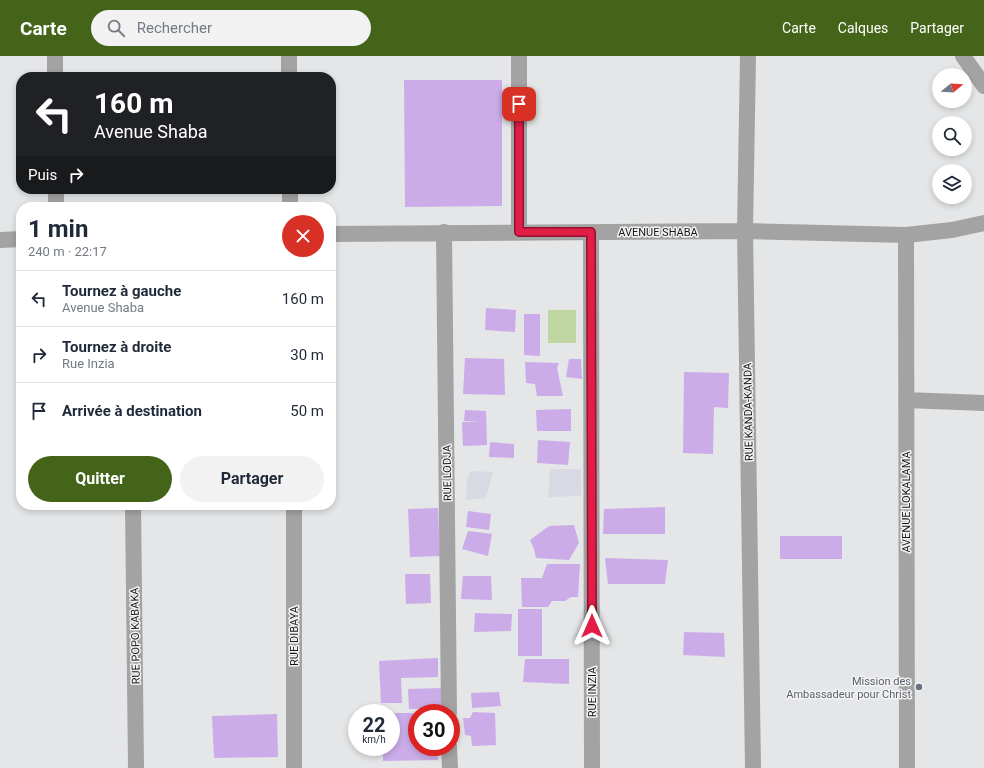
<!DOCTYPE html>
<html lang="fr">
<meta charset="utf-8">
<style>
:root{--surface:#fff;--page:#f2f2f3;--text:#1f2937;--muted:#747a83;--line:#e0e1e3;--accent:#446419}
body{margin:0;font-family:Roboto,sans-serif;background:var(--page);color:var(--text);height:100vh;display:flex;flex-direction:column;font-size:15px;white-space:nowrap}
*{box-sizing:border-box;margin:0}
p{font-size:13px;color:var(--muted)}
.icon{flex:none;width:22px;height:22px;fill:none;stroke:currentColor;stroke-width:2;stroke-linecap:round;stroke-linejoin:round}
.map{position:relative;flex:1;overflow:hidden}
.sheet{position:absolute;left:16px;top:146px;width:320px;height:308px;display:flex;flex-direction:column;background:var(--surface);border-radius:16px;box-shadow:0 2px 6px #0003}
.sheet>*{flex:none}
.banner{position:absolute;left:16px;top:16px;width:320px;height:122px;border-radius:16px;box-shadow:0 2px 6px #0003;background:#202124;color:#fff;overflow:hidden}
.needle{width:26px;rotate:72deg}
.fabs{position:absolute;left:932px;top:12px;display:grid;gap:8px}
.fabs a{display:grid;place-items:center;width:40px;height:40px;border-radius:50%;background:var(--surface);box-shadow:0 2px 6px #0003;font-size:20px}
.speed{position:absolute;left:348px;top:648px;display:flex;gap:8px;font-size:20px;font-weight:700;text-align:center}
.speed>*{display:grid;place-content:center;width:52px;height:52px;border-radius:50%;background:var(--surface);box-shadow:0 2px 6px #0003;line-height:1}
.speed small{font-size:10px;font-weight:400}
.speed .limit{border:6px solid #d22;background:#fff;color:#111}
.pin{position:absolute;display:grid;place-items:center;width:34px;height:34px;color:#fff;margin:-17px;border-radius:8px;box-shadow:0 2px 6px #0006}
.me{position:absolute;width:44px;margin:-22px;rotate:0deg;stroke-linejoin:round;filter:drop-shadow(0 0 3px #0008)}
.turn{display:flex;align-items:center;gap:14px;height:84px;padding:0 12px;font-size:18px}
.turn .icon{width:52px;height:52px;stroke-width:2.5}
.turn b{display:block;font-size:28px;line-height:34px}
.then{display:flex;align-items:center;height:38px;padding:0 12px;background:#0003;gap:8px;font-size:15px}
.round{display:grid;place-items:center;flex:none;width:42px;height:42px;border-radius:21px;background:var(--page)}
.overview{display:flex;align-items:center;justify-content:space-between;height:68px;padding:0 12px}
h1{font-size:24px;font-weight:700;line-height:30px}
.cta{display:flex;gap:8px;margin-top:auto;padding:8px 12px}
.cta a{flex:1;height:46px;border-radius:24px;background:var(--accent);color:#fff;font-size:16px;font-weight:700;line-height:46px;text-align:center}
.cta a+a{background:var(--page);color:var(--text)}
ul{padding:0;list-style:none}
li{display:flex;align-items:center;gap:12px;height:56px;padding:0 12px;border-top:1px solid var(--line)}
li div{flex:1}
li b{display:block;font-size:15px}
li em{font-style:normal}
header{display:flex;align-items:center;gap:24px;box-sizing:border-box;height:56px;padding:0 20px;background:var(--accent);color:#fff}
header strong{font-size:19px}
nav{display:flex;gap:22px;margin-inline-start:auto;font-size:14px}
.search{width:280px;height:36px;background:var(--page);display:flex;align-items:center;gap:10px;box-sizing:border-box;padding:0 14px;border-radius:22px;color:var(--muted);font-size:15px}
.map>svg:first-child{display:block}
</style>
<header>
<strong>Carte</strong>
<div class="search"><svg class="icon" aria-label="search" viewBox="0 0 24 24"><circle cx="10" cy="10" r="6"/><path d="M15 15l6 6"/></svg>Rechercher</div>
<nav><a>Carte</a><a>Calques</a><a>Partager</a></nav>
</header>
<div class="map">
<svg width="984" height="712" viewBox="0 0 984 712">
<rect width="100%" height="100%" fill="#e5e6e7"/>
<path fill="#d8d9e2" d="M550,413H581V440L548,441Z
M471,415L493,416L486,442L466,444L467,423Z"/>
<path fill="#c1d7a3" d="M548,254H576V287H548Z"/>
<path fill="#cbace9" d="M404,24H502V150L405,151Z
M486,252L516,254L515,276L485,274Z
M524,258H540V300L524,299Z
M465,302L504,303L505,339L463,338Z
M569,303H581L582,323L566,321Z
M525,306L559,307L557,312L563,340H537L535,328L526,327Z
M684,316L729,317L728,352L714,351L713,398L683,397Z
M571,353V375H537L536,354Z
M465,354L486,355L487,389L463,390L462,366H481L464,365Z
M538,384L570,386L568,409L537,407Z
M490,386L514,388V402L489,401Z
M665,451V478H603L604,453Z
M438,452L440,500L410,501L408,453Z
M468,455L491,458L489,474L466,471Z
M574,469L579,487L569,504L536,502L534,493L530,484L549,470Z
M468,475L492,478L488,500L462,493Z
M780,480H842V503H780Z
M605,502L668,504L665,528H608Z
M547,508H580L578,541H571L565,545H552L548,551H522L521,522H542Z
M405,518H430L431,547L406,548Z
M463,520H491L492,544L461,543Z
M518,553H542V600H518Z
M475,557L512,558L511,575L474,576Z
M684,576L724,577L725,601L683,599Z
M438,602V621L401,622L402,647H381L379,605Z
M525,603H569V628L523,626Z
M441,632L442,652L409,653L408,633Z
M499,636L501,650L472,652L471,637Z
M473,656L495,657L496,689L472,690L471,680L465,679L463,662H470Z
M391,657H417V691H438V704L383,705V691H391Z
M277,658L278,701L214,702L212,660Z"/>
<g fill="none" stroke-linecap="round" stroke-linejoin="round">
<path stroke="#a4a3a3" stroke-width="16" d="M55,0V21
M289,0V21
M748,0L745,175L753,712
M963,0L984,30
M56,133V151
M290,133V151
M444,176L449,657
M519,176V0
M591,176L592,712
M331,178L745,175L906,179L952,174L984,167
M906,179L907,712
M0,184L21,183
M906,344L984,347
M133,449L136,712
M294,449V712
M449,691L450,712"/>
</g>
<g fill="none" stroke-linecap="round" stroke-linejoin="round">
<g stroke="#92132f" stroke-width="10">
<path id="route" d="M519,48V176H591L592,570"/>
</g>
<use href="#route" stroke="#e11d48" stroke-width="7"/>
</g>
<circle fill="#6b7280" stroke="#f3f3f4" stroke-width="1.5" cx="919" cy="631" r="4"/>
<g text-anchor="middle" stroke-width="3" stroke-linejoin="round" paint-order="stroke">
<g font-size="11" fill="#171718" stroke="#f3f3f4">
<text x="658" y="180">AVENUE SHABA</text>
<text transform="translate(748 356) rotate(-91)" y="4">RUE KANDA-KANDA</text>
<text transform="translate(447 417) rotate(-91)" y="4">RUE LODJA</text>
<text transform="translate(906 446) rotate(-90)" y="4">AVENUE LOKALAMA</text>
<text transform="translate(135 580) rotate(-91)" y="4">RUE POPO KABAKA</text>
<text transform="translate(294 580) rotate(-90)" y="4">RUE DIBAYA</text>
<text transform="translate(592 636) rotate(-90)" y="4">RUE INZIA</text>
</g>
<g font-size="11" fill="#5b616d" stroke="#f3f3f4" text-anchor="end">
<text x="911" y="629">Mission des<tspan x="911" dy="13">Ambassadeur pour Christ</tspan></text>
</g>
</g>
</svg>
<div class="fabs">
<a><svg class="needle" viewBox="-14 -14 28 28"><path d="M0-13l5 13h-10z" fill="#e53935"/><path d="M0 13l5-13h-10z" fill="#747a83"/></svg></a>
<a><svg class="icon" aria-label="search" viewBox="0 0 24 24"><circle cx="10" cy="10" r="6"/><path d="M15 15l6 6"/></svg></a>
<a><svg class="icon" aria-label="layers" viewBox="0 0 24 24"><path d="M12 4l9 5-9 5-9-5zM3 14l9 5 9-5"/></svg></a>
</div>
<div class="speed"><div>22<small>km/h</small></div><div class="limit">30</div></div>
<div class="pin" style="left:519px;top:48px;background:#d93025"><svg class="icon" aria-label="arrive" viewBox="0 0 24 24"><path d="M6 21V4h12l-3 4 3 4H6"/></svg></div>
<svg class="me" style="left:592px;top:570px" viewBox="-20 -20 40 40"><path d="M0-17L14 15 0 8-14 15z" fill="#e11d48" stroke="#fff" stroke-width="4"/></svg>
<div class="banner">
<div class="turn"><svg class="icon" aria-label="left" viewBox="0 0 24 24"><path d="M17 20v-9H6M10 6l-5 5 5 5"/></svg><div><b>160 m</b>Avenue Shaba</div></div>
<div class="then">Puis<svg class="icon" aria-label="right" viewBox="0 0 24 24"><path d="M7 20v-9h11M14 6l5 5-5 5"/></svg></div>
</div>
<section class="sheet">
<div class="overview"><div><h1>1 min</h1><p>240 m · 22:17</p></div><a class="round" style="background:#d93025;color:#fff"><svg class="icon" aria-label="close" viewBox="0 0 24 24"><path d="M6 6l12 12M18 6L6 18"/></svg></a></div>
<ul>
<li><svg class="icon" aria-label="left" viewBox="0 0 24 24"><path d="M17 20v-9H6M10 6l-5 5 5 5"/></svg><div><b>Tournez à gauche</b><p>Avenue Shaba</p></div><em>160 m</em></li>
<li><svg class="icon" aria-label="right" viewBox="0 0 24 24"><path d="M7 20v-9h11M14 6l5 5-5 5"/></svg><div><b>Tournez à droite</b><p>Rue Inzia</p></div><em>30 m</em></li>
<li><svg class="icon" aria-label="arrive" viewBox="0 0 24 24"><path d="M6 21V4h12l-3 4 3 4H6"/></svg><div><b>Arrivée à destination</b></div><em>50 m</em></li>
</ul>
<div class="cta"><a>Quitter</a><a>Partager</a></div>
</section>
</div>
